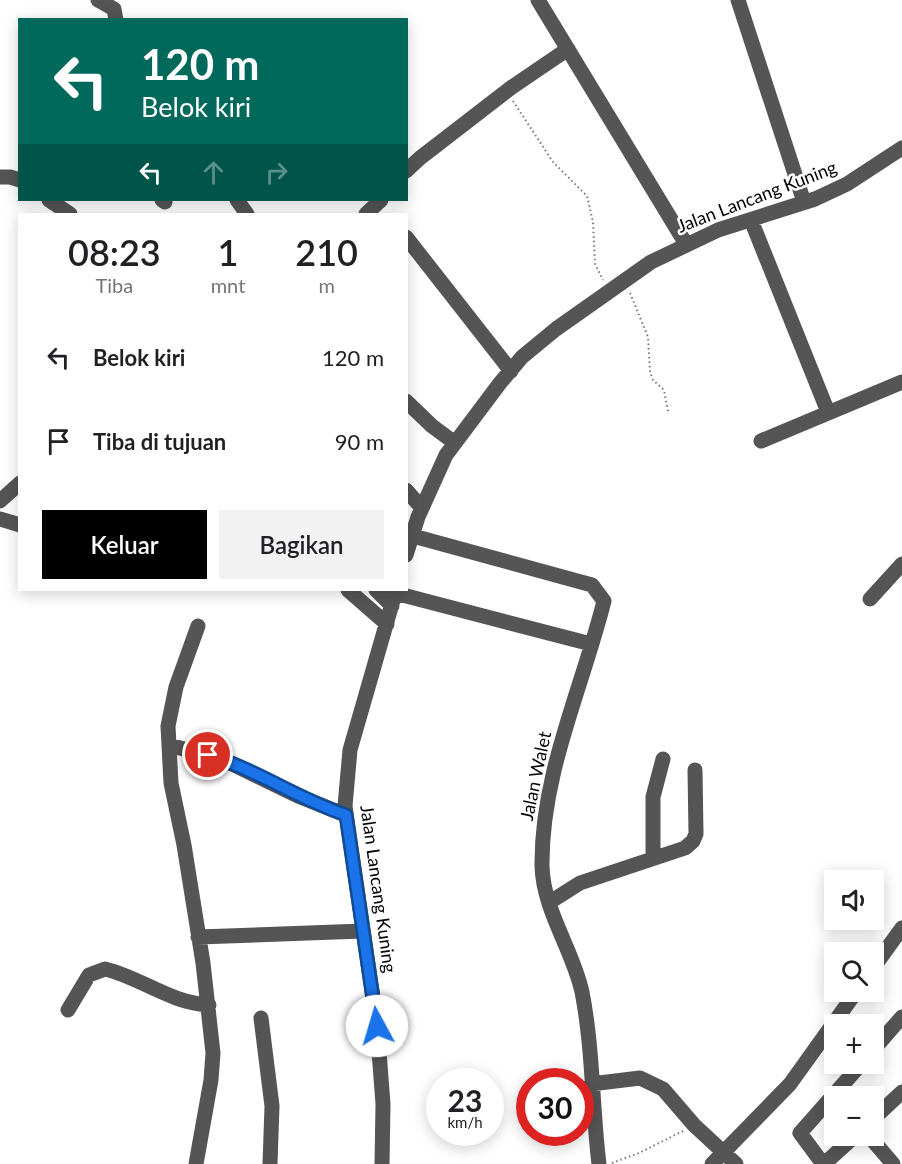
<!DOCTYPE html>
<html lang="id">
<meta charset="utf-8">
<style>
:root{--surface:#fff;--page:#f2f2f2;--text:#202124;--muted:#757577;--accent:#000}
body{margin:0;font-family:Lato,sans-serif;background:var(--page);color:var(--text);height:100vh;display:flex;flex-direction:column;font-size:22px;white-space:nowrap}
*{box-sizing:border-box;margin:0}
p{font-size:20px;color:var(--muted)}
.icon{flex:none;width:33px;height:33px;fill:none;stroke:currentColor;stroke-width:2;stroke-linecap:round;stroke-linejoin:round}
.map{position:relative;flex:1;overflow:hidden}
.side{position:absolute;left:18px;top:213px;width:390px;height:378px;display:flex;flex-direction:column;background:var(--surface);border-radius:0px;box-shadow:0 3px 15px #0003}
.side>*{flex:none}
.top-card{position:absolute;left:18px;top:18px;width:390px;height:183px;border-radius:0px;box-shadow:0 3px 15px #0003;background:#00695c;color:#fff;overflow:hidden}
.tools{position:absolute;left:824px;top:870px;display:grid;gap:12px}
.tools a{display:grid;place-items:center;width:60px;height:60px;border-radius:0px;background:var(--surface);box-shadow:0 3px 15px #0003;font-size:30px}
.speed{position:absolute;left:426px;top:1068px;display:flex;gap:12px;font-size:30px;font-weight:700;text-align:center}
.speed>*{display:grid;place-content:center;width:78px;height:78px;border-radius:50%;background:var(--surface);box-shadow:0 3px 15px #0003;line-height:1}
.speed small{font-size:15px;font-weight:400}
.speed .limit{border:9px solid #d22;background:#fff;color:#111}
.pin{position:absolute;display:grid;place-items:center;width:51px;height:51px;color:#fff;margin:-26px;border:3px solid #fff;border-radius:50%;box-shadow:0 2px 6px #0007}
.me{position:absolute;width:66px;margin:-33px;rotate:354deg;stroke-linejoin:round;filter:drop-shadow(0 0 4px #0008)}
.turn{display:flex;align-items:center;gap:21px;height:126px;padding:0 24px;font-size:27px}
.turn .icon{width:78px;height:78px;stroke-width:2.5}
.turn b{display:block;font-size:42px;line-height:51px}
.lanes{display:flex;align-items:center;height:57px;padding:0 24px;background:#0003;justify-content:center;gap:30px;direction:ltr}
.lanes .off{opacity:.35}
.eta{display:flex;justify-content:space-evenly;align-items:center;height:102px;text-align:center}
.eta b{font-size:36px;font-weight:600;line-height:42px}
.button{display:flex;gap:12px;margin-top:auto;padding:12px 24px}
.button a{flex:1;height:69px;border-radius:0px;background:var(--accent);color:#fff;font-size:24px;font-weight:600;line-height:69px;text-align:center}
.button a+a{background:var(--page);color:var(--text)}
ul{padding:0;list-style:none}
li{display:flex;align-items:center;gap:18px;height:84px;padding:0 24px}
li div{flex:1}
li b{display:block;font-size:22px}
li em{font-style:normal}
.map>svg:first-child{display:block}
</style>
<div class="map">
<svg width="902" height="1164" viewBox="0 0 902 1164">
<rect width="100%" height="100%" fill="#fff"/>
<g fill="none" stroke-linecap="round" stroke-linejoin="round">
<path stroke="#777" stroke-width="2" stroke-dasharray="1.5 3" stroke-linecap="butt" d="M513,101L553,162L587,196L593,222L595,264L603,280
M630,293L648,337L650,372L653,380L664,390L668,412
M612,1163L639,1153L683,1131"/>
<path stroke="#555" stroke-width="15" d="M98,0L114,9L116,20
M538,0L686,244
M738,0L804,202
M406,171L420,158L512,87L568,49
M0,177H10L20,180
M49,200L70,214
M162,200L165,202
M237,200L247,214
M366,214L381,200
M751,220L828,412
M406,237L511,371
M406,401L432,426L455,443
M761,441L902,382
M406,490L422,508
M0,501L20,483
M0,519L20,525
M413,536L592,585L604,601C582,689 541,774 542,866C543,910 573,950 582,992C593,1048 592,1107 599,1164
M406,555L418,517L446,455L500,383L522,357L556,329L651,262L718,230L815,199L847,184L902,148
M348,590L387,624
M376,590L392,606
M395,593L591,644
M870,599L902,564
M169,745L224,760L298,796L346,815
M653,858V797L663,759
M550,902L580,883L685,848L693,841L696,834L695,770
M198,937L363,931
M873,968L902,928
M68,1010L89,975L105,969C142,978 170,1003 209,1005
M261,1018L272,1106L270,1164
M873,1050L902,1017
M591,1084L640,1078L663,1089L694,1125L736,1164
M873,1119L902,1092
M869,1136L893,1164
M196,1164L211,1080L213,1053L203,963L184,845L171,783L168,726L176,687L198,626
M382,1164L383,1104L377,1025L345,806L350,750L396,590
M712,1164L790,1084L856,992
M823,1164L800,1133L861,1064
M824,1164L855,1136"/>
</g>
<g fill="none" stroke-linecap="round" stroke-linejoin="round">
<g stroke="#114b97" stroke-width="15">
<path id="route" d="M208,755C256,769 298,799 346,815L377,1026"/>
</g>
<use href="#route" stroke="#1a73e8" stroke-width="10"/>
</g>
<g text-anchor="middle" stroke-width="5" stroke-linejoin="round" paint-order="stroke">
<g font-size="18" fill="#000" stroke="#fff">
<text transform="translate(757 197) rotate(-21)" y="6">Jalan Lancang Kuning</text>
<text transform="translate(536 776) rotate(-78)" y="6">Jalan Walet</text>
<text transform="translate(378 889) rotate(82)" y="6">Jalan Lancang Kuning</text>
</g>
</g>
</svg>
<div class="tools">
<a><svg class="icon" aria-label="sound" viewBox="0 0 24 24"><path d="M4 9h4l5-4v14l-5-4H4zM17 9q2 3 0 6"/></svg></a>
<a><svg class="icon" aria-label="search" viewBox="0 0 24 24"><circle cx="10" cy="10" r="6"/><path d="M15 15l6 6"/></svg></a>
<a>+</a>
<a>−</a>
</div>
<div class="speed"><div>23<small>km/h</small></div><div class="limit">30</div></div>
<div class="pin" style="left:208px;top:755px;background:#d93025"><svg class="icon" aria-label="arrive" viewBox="0 0 24 24"><path d="M6 21V4h12l-3 4 3 4H6"/></svg></div>
<svg class="me" style="left:377px;top:1026px" viewBox="-20 -20 40 40"><circle r="19" fill="#fff"/><path d="M0-13L10 11 0 6-10 11z" fill="#1a73e8"/></svg>
<div class="top-card">
<div class="turn"><svg class="icon" aria-label="left" viewBox="0 0 24 24"><path d="M17 20v-9H6M10 6l-5 5 5 5"/></svg><div><b>120 m</b>Belok kiri</div></div>
<div class="lanes"><svg class="icon" aria-label="left" viewBox="0 0 24 24"><path d="M17 20v-9H6M10 6l-5 5 5 5"/></svg><svg class="icon off" aria-label="ahead" viewBox="0 0 24 24"><path d="M12 20V5M6 11l6-6 6 6"/></svg><svg class="icon off" aria-label="right" viewBox="0 0 24 24"><path d="M7 20v-9h11M14 6l5 5-5 5"/></svg></div>
</div>
<section class="side">
<div class="eta">
<div><b>08:23</b><p>Tiba</p></div>
<div><b>1</b><p>mnt</p></div>
<div><b>210</b><p>m</p></div>
</div>
<ul>
<li><svg class="icon" aria-label="left" viewBox="0 0 24 24"><path d="M17 20v-9H6M10 6l-5 5 5 5"/></svg><div><b>Belok kiri</b></div><em>120 m</em></li>
<li><svg class="icon" aria-label="arrive" viewBox="0 0 24 24"><path d="M6 21V4h12l-3 4 3 4H6"/></svg><div><b>Tiba di tujuan</b></div><em>90 m</em></li>
</ul>
<div class="button"><a>Keluar</a><a>Bagikan</a></div>
</section>
</div>
